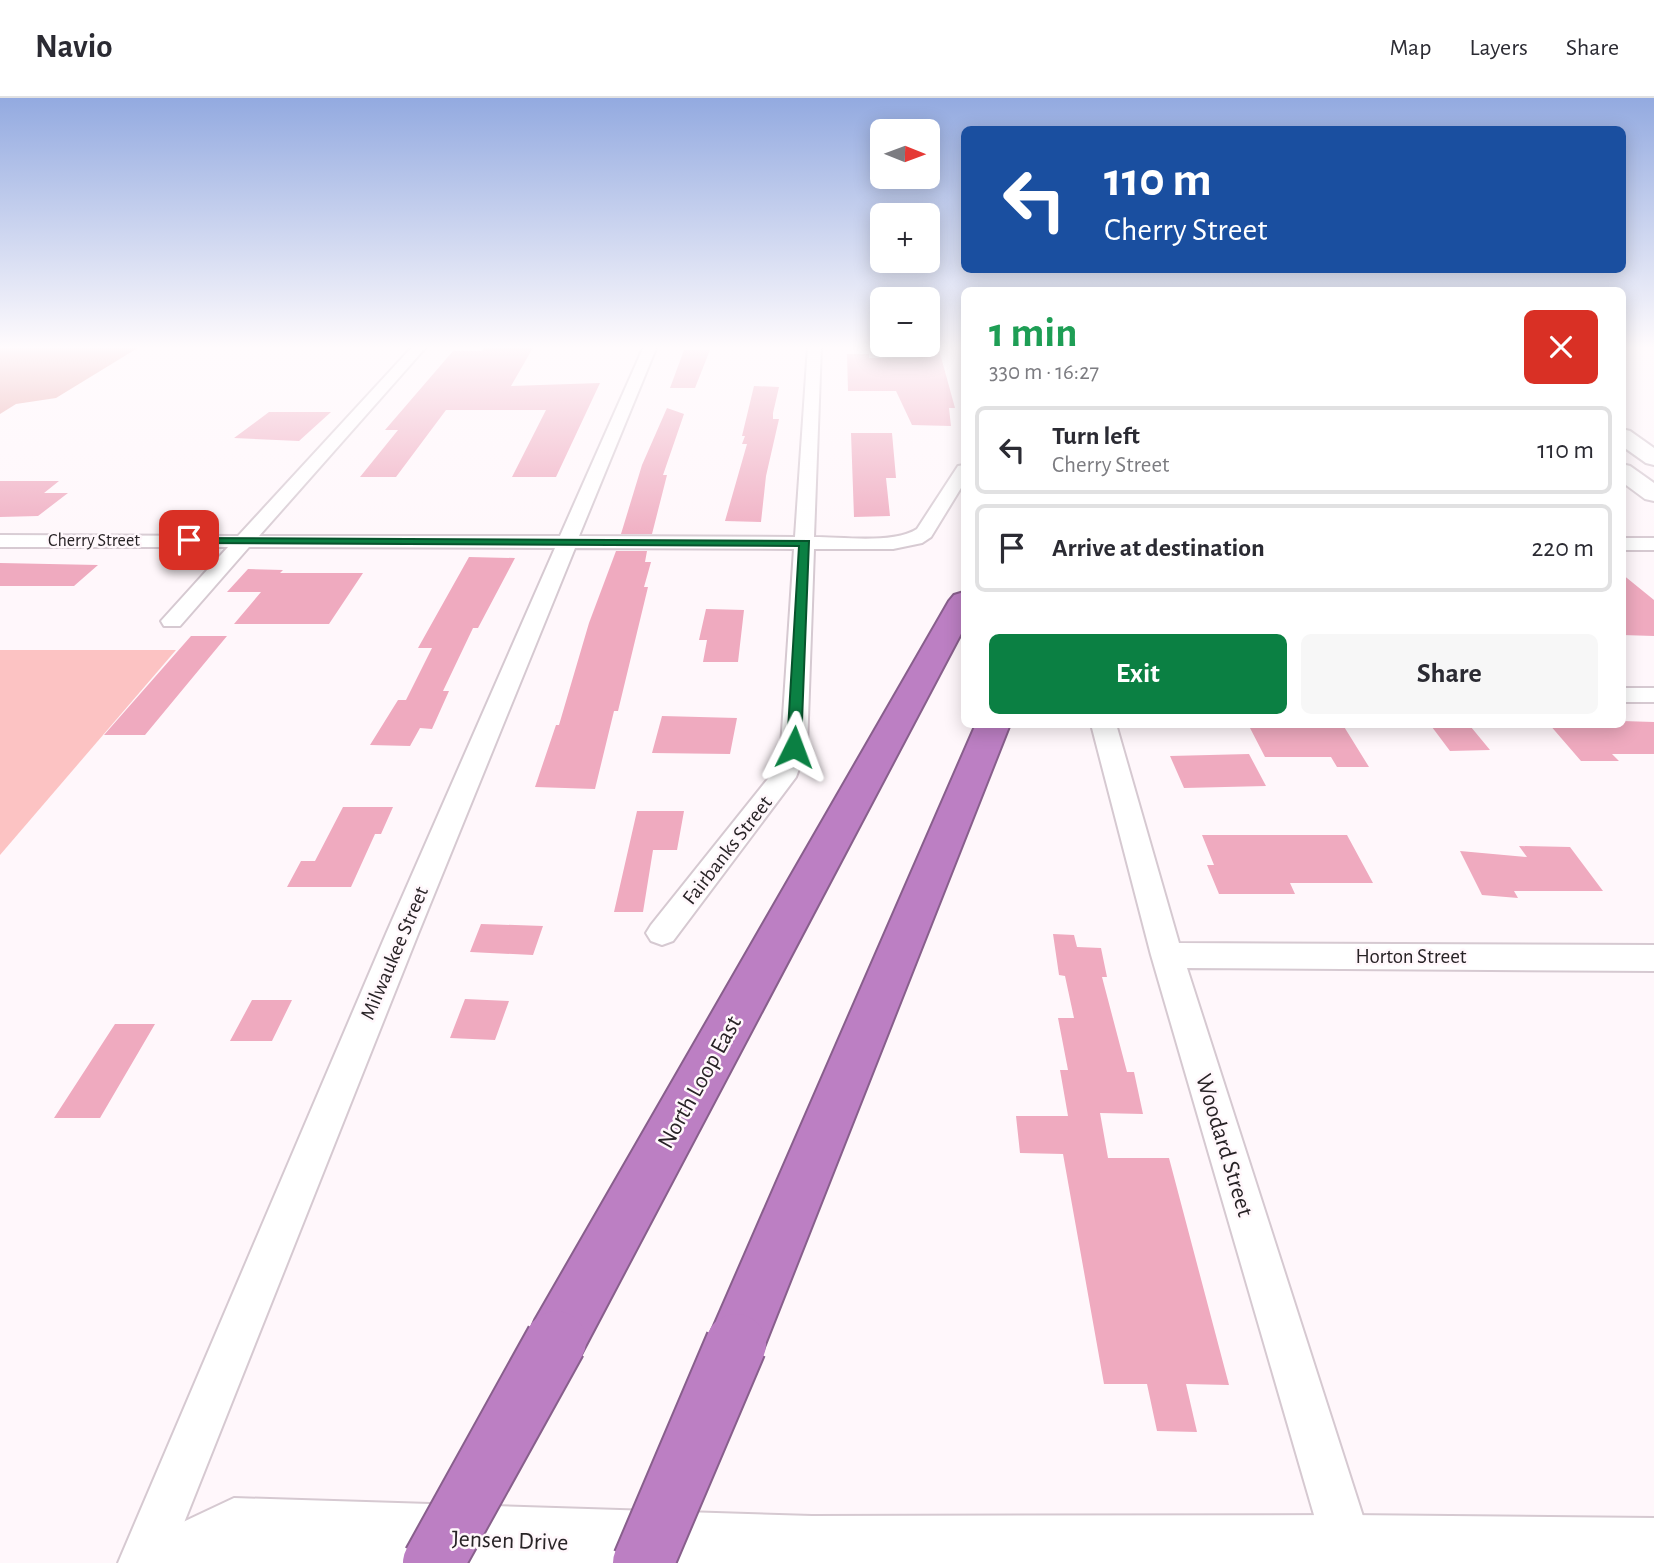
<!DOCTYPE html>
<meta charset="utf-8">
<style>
:root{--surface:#fff;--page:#f7f7f7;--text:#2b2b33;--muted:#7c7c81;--line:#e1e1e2;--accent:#0b8043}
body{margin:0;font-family:"Alegreya Sans",sans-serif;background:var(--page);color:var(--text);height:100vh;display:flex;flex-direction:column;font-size:26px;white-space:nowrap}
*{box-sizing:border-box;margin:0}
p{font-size:23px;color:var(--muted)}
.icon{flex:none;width:38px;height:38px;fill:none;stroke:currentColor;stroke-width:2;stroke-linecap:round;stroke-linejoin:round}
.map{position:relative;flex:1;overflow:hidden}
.sheet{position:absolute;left:961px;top:189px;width:665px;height:441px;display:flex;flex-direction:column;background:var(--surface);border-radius:10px;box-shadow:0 4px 18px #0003}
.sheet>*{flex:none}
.top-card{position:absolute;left:961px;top:28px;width:665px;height:147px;border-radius:10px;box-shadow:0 4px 18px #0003;background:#1a4fa0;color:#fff;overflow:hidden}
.needle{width:46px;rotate:91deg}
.tools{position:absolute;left:870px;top:21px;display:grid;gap:14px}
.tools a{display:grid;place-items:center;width:70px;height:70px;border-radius:10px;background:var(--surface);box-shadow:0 4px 18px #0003;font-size:35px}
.pin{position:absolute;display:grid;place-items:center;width:60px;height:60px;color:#fff;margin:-30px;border-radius:14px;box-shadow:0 4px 10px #0006}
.me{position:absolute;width:77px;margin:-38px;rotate:3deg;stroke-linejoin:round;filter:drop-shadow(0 0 5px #0008)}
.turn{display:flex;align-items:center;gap:24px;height:147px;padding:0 28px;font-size:32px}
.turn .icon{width:91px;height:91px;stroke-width:2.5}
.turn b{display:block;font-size:49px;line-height:60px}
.round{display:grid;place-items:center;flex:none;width:74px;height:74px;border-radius:10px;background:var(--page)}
.headline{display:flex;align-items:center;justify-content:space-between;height:119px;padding:0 28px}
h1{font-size:42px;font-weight:600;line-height:52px;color:#1e9e55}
.cta{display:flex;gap:14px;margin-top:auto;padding:14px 28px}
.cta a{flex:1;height:80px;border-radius:10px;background:var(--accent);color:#fff;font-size:28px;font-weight:600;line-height:80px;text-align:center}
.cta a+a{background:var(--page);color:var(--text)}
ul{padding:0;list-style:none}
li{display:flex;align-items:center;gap:21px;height:88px;margin:0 14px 10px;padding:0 14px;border:4px solid var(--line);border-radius:10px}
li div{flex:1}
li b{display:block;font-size:26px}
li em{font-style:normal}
header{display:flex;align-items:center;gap:42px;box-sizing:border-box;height:98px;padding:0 35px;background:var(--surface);border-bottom:2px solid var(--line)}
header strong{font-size:33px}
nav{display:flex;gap:38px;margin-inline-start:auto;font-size:24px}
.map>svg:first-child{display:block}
</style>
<header>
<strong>Navio</strong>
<nav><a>Map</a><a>Layers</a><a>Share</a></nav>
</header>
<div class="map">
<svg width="1654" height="1465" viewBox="0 0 1654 1465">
<rect width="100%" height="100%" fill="#fff7fb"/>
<path fill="#fcc3c3" d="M0,552H176L0,757Z"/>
<path fill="#e7a0a1" d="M0,248H141L56,300L16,306L0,316Z"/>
<path fill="#efaabf" d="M485,248H534L511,288L600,285L556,379H512L546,312H446L396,379H360L398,332H385L453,253H482Z
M916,248H938L955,310H949L951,328L912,327L896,293H848L847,256H869V260H918Z
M684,252H710L695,290H670Z
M754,288L779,289L773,315V321H779L766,378L761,424L725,423L747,346H742L745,338H742Z
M667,310L684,316L663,377H667L652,436H621L642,367Z
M269,314H331L299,343L234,340Z
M851,335H892L896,380H886L890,418L854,419Z
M0,383H59L44,395H68L38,418L0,419Z
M616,453H647L645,464H651L644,489H648L618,613H614L595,691L535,689L556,627H559L589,525Z
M469,459L515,460L478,530H473L443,593H449L432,631L420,630L410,648L370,647L398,602H406L432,550H418Z
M0,465L98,467L74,488H0Z
M248,471L283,472L280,475H363L329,526H234L261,494H227Z
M1622,476L1654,502V538L1622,537Z
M706,511L744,512L738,564H703L707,542H699Z
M191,538H227L145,637H104Z
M662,618L737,620L730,656L652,655Z
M1622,623L1654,624V656H1612L1619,663H1581L1549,626H1622Z
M1312,627H1343L1369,669H1337L1331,659H1265L1250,630H1314Z
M1432,629H1471L1490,652L1450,653Z
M1249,656L1266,688L1184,690L1170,658Z
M343,709H393L381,736H375L351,789H287L301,763H315Z
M637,713H684L677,752H653L643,814H614Z
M1202,737H1347L1373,785H1290L1295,796H1219L1207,767H1214Z
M1519,748L1570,749L1603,793H1514L1518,800L1482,797L1460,753L1527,759Z
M481,826L543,828L533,857L470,854Z
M1053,836L1074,837L1077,849L1101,850L1107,879H1102L1127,974H1134L1143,1016L1100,1015L1108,1060H1169L1229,1287L1186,1286L1197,1334L1157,1333L1147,1286H1104L1063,1056L1020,1055L1016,1018H1068L1060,972H1068L1058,920H1074L1065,878L1059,877Z
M465,901L509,903L495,942L450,940Z
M252,902H292L272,943H230Z
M115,926H155L100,1020H54Z"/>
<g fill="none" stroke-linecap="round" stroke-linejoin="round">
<g stroke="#d6c9d1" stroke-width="4">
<path id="street" d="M413,248H427L259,438H560L644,248H657L579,438L795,439L808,248H821L814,439C842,439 894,446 917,431L958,368L964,367V385L931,439L922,445L893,451H814L807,649L796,679L673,843L662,847L651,843L646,835L651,827L771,677L781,649L794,451L575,450L418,836L168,1465H118L386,836L555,450L249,449L180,528H164L161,523L228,449H0V437L238,438Z
M1622,440H1654V452H1622Z
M1622,590H1654V604H1622Z
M1091,626H1116L1179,845L1654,847V873L1187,870L1378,1465H1328L1151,857Z"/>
</g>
<g stroke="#d6c9d1" stroke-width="4">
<path id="secondary" d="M1622,331L1630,333L1654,350V367L1646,365L1622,348Z
M1622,366L1630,368L1654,385V403L1645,401L1622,384Z
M234,1400L812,1418L1349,1417L1654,1420V1465H137L147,1441Z"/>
</g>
<g stroke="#885f8c" stroke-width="4">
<path id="highway" d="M964,494V530L577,1264L556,1273L535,1264L526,1243L535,1222L949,503L954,497Z
M976,626H1010L757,1267L736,1276L715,1267L706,1246Z"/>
</g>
<use href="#street" fill="#fff" fill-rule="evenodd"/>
<use href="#secondary" fill="#fff" fill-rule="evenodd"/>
<use href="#highway" fill="#bc7fc3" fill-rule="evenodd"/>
<g stroke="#885f8c" stroke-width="64" stroke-linecap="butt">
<path id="highway-bridge" d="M433,1465L556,1243
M643,1465L736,1246"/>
</g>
<use href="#highway-bridge" stroke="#bc7fc3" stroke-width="60"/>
</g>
<linearGradient id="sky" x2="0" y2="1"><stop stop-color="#93aae0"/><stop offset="0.55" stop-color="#fffbfd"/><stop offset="1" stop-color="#fffbfd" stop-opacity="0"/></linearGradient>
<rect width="1654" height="453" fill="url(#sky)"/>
<path fill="#0b8043" stroke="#07532c" stroke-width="2" d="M185,440L809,443L801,649L794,653L787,649L799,448L189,445L185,444Z"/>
<g text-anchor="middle" stroke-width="5" stroke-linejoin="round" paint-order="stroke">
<g font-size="18" fill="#282326" stroke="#fff7fb">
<text x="94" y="448">Cherry Street</text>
</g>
<g font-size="21" fill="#282326" stroke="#fff7fb">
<text transform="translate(727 752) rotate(-52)" y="7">Fairbanks Street</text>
<text transform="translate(394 855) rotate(-67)" y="7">Milwaukee Street</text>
<text x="1411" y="865">Horton Street</text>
</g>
<g font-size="24" fill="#282326" stroke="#fff7fb">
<text transform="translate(699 984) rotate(-61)" y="8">North Loop East</text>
<text transform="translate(1225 1047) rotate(73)" y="8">Woodard Street</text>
<text transform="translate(510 1442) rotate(2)" y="8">Jensen Drive</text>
</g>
</g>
</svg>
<div class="tools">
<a><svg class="needle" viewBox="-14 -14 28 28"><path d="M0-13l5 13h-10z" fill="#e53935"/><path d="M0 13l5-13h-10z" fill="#7c7c81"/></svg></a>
<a>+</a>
<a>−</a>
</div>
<div class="pin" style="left:189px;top:442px;background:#d93025"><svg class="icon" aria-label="arrive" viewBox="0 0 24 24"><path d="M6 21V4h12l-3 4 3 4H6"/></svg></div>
<svg class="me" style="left:794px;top:649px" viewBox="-20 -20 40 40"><path d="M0-17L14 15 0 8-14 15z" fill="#0b8043" stroke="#fff" stroke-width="4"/></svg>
<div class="top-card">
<div class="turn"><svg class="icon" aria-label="left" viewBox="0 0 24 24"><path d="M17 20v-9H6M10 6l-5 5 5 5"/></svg><div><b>110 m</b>Cherry Street</div></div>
</div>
<section class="sheet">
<div class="headline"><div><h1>1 min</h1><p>330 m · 16:27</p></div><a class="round" style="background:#d93025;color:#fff"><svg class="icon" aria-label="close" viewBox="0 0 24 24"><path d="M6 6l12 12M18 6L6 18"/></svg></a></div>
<ul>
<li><svg class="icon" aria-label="left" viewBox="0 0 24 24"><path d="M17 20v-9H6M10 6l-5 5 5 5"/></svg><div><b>Turn left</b><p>Cherry Street</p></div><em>110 m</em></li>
<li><svg class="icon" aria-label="arrive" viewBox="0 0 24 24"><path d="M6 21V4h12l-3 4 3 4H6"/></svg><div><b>Arrive at destination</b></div><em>220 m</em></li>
</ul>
<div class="cta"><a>Exit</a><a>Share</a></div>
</section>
</div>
